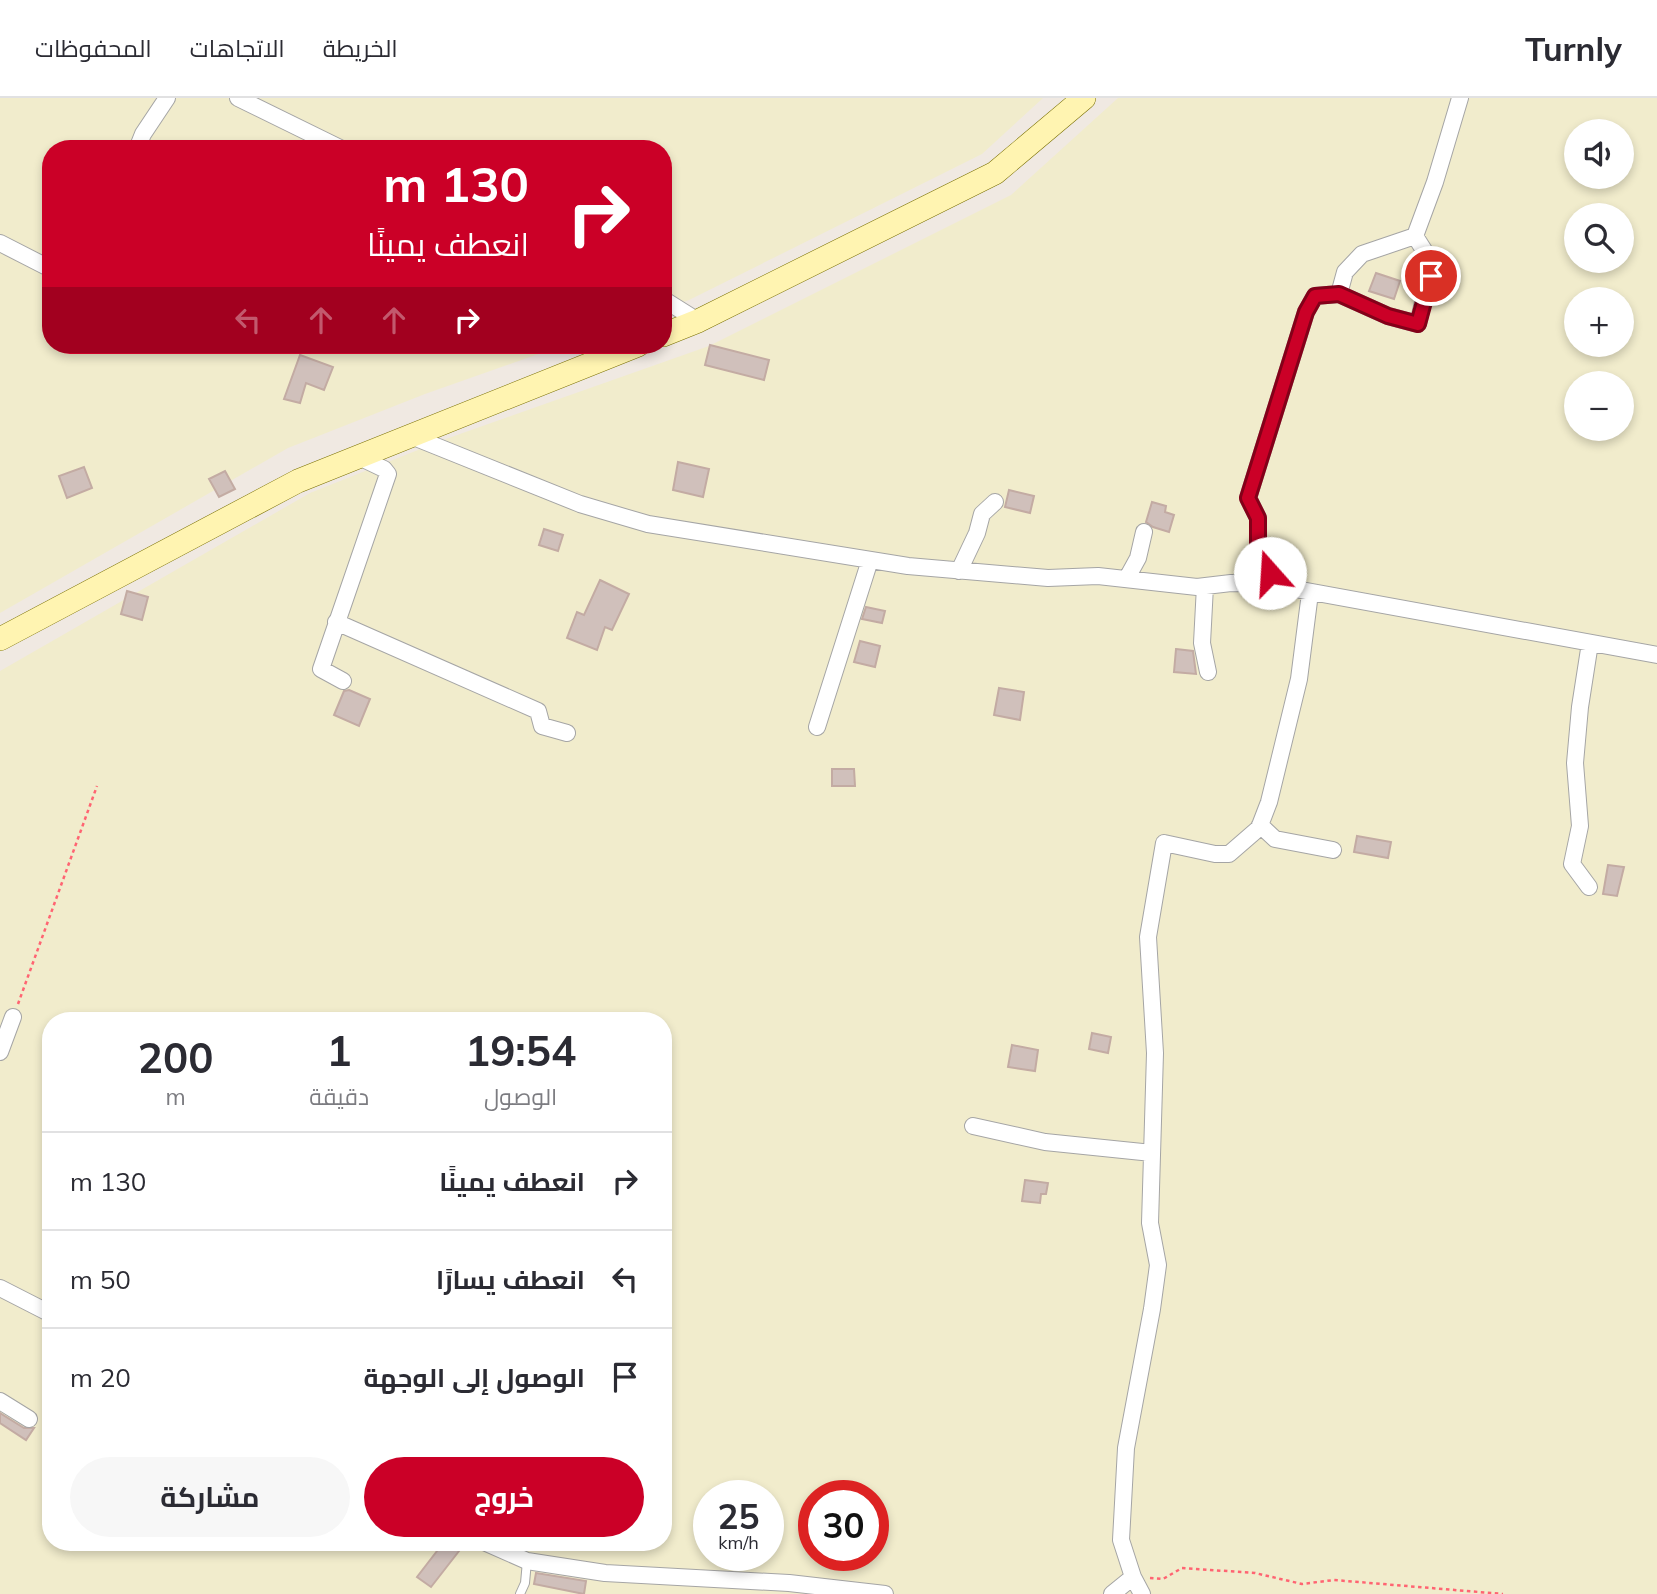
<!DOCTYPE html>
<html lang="ar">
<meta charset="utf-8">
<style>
:root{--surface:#fff;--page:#f7f7f7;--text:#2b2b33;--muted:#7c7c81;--line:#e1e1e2;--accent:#cb0027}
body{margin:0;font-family:Mulish,Cairo,sans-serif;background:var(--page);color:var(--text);direction:rtl;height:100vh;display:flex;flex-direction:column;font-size:26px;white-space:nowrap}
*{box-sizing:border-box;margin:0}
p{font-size:23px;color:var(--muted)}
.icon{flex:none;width:38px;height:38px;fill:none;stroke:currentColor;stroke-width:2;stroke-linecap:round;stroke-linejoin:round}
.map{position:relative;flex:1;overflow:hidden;direction:ltr}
.drawer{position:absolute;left:42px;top:914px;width:630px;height:539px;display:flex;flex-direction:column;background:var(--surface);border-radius:28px;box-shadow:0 4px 10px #0003;direction:rtl}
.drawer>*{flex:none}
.guide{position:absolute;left:42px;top:42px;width:630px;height:214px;border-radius:28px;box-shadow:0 4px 10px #0003;direction:rtl;background:#cb0027;color:#fff;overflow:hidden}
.fabs{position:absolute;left:1564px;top:21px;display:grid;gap:14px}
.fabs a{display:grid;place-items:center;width:70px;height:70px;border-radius:50%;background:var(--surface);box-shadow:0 4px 10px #0003;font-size:35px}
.speed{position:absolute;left:693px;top:1382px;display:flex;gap:14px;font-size:35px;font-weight:700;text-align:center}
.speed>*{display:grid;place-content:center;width:91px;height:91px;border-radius:50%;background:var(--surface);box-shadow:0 4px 10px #0003;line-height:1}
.speed small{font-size:18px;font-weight:400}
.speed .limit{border:10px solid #d22;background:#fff;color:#111}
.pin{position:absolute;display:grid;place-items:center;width:60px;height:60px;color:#fff;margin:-30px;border:4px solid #fff;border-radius:50%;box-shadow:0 2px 7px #0007}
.me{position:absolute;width:77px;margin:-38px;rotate:341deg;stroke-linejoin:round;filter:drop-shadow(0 0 5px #0008)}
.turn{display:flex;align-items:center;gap:24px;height:147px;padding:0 28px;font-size:32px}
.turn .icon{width:91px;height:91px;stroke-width:2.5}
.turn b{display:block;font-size:49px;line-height:60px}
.lanes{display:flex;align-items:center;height:66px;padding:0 28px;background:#0003;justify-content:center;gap:35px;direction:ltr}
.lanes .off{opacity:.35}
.eta{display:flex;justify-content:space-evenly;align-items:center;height:119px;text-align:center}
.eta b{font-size:42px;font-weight:700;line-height:49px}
.primary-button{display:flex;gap:14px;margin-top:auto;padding:14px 28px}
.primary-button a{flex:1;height:80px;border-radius:42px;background:var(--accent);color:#fff;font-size:28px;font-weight:700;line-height:80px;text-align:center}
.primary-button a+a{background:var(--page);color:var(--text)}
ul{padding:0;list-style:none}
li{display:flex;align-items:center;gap:21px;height:98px;padding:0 28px;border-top:2px solid var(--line)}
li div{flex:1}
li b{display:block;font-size:26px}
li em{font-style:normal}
header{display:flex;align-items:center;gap:42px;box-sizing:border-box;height:98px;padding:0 35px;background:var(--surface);border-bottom:2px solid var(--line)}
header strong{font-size:33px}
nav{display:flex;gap:38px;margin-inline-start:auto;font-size:24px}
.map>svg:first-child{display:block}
</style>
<header>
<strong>Turnly</strong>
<nav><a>الخريطة</a><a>الاتجاهات</a><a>المحفوظات</a></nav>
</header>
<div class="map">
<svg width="1657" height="1496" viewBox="0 0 1657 1496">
<rect width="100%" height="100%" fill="#f0e9e2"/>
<path fill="#f1eccc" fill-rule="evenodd" d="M0,0H1043L982,56L689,202L663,211V51H51V247H564L425,296L288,350L0,515Z
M1118,0H1657V1496H0V573L310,395L443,342L709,248L1011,97ZM1577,33H1622V79H1577ZM1577,117H1622V163H1577ZM1577,201H1622V247H1577ZM1577,285H1622V331H1577ZM51,922H663V1444H51ZM709,1398H768V1458H709ZM814,1398H873V1458H814Z"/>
<path fill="#d0c0bb" stroke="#c3aba3" stroke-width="2" d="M1376,175L1400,183L1394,201L1369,193Z
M710,247L769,262L764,282L705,267Z
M300,257L333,269L324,292L306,285L300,305L284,301Z
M678,364L709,371L703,399L673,392Z
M84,369L92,390L67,400L59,378Z
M225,373L235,391L219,399L209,381Z
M1009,392L1034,398L1030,415L1005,409Z
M1152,404L1166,408L1165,414L1174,417L1169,434L1153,429L1146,424Z
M544,431L563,437L558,453L539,447Z
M600,482L629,496L612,532L605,529L597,552L567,540L577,514L584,517Z
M127,493L148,499L142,522L121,516Z
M866,509L885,513L882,525L862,521Z
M860,543L880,548L875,569L854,564Z
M1176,551L1193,553L1196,576L1174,574Z
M999,590L1024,594L1020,622L994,617Z
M349,592L370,601L359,628L334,617L344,593Z
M832,671H854L855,688H832Z
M1357,738L1391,744L1388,760L1354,754Z
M1608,767L1624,769L1617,798L1603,796Z
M1092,935L1111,939L1108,955L1089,951Z
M1012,947L1038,952L1035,973L1008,969Z
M1025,1082L1048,1085L1046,1096H1041L1040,1105L1022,1103Z
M0,1315L24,1330H34L26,1342L0,1325Z
M444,1444H466L431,1489L417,1479Z
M536,1475L586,1483L584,1496L534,1486Z"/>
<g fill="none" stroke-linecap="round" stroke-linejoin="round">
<g stroke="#a5a5a5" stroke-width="10">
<path id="lane" d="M520,1496L525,1485L527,1463"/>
</g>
<g stroke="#a5a5a5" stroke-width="18">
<path id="street" d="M238,0L342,51
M137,51L143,36L167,0
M0,145L51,171
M1339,196L1345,174L1362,156L1415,138L1435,84L1460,0
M663,201L698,223
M411,338L580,406L648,426L908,468L1048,480L1098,478L1197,489L1231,485L1268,486L1657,557
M959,473L977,435L982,416L995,404
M1127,480L1138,460L1144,434
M1268,486L1270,475L1258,460V420L1248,400L1306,214L1315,198L1339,196L1388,218L1418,226L1432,165L1415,138
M1205,488L1202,545L1208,574
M336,524L538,613L542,628L567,635
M343,583L321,571L388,376L384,371L359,359
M817,629L870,462
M1260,727L1275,741L1333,752
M1589,789L1572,766L1580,728L1575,665L1580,609L1590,545
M0,954L13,919
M973,1028L1045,1044L1152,1055
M0,1190L51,1216
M0,1303L29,1321
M484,1444L527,1463L605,1475L789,1485L885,1496
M1112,1496L1133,1479
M1142,1496L1133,1479L1121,1442L1126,1350L1152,1211L1158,1167L1150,1125L1155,955L1148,839L1164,745L1215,756H1229L1259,730L1269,704L1299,581L1310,495"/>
</g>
<g stroke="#796f00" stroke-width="24">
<path id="secondary" d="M663,237L698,223L995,75L1084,0
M0,541L298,383L638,247"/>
</g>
<path stroke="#ff6472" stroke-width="2.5" stroke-dasharray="3.5 3.5" stroke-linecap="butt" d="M18,906L97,688
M1150,1480L1163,1481L1182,1470L1255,1475L1302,1486L1334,1482L1503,1496"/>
<use href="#lane" stroke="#fff" stroke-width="8"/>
<use href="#street" stroke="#fff" stroke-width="16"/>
<use href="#secondary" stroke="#fff4b1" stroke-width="23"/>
</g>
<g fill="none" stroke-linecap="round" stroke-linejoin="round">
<g stroke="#840019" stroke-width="18">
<path id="route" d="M1270,475L1258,460V420L1248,400L1306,214L1315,198L1339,196L1388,218L1418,226L1431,178"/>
</g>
<use href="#route" stroke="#cb0027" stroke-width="12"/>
</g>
</svg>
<div class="fabs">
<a><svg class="icon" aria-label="sound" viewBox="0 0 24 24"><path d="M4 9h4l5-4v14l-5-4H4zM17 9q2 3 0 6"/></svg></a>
<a><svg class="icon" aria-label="search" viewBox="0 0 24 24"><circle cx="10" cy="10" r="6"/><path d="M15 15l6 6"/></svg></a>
<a>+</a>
<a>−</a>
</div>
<div class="speed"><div>25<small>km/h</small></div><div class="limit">30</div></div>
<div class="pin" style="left:1431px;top:178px;background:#d93025"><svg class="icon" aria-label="arrive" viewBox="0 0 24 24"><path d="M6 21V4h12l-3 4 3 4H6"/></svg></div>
<svg class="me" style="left:1270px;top:475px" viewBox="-20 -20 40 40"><circle r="19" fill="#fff"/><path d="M0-13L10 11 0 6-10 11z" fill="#cb0027"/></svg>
<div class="guide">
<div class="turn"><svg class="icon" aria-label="right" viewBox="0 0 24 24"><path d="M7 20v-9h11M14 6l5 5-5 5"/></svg><div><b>130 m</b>انعطف يمينًا</div></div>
<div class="lanes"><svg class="icon off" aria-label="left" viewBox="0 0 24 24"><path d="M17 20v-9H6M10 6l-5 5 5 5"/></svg><svg class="icon off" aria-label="ahead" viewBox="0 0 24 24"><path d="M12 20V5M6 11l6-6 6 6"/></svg><svg class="icon off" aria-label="ahead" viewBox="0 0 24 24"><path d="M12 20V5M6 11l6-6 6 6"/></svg><svg class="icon" aria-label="right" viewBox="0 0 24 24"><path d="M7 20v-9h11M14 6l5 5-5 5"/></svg></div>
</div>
<section class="drawer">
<div class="eta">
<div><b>19:54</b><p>الوصول</p></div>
<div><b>1</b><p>دقيقة</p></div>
<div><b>200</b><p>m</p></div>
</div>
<ul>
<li><svg class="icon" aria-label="right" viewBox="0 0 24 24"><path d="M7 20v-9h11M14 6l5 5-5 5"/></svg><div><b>انعطف يمينًا</b></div><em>130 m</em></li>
<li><svg class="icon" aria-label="left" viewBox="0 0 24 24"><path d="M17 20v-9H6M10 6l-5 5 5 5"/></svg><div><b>انعطف يسارًا</b></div><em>50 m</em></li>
<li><svg class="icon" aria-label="arrive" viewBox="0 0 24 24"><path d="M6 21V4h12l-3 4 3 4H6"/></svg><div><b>الوصول إلى الوجهة</b></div><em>20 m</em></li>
</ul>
<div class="primary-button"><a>خروج</a><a>مشاركة</a></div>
</section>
</div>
